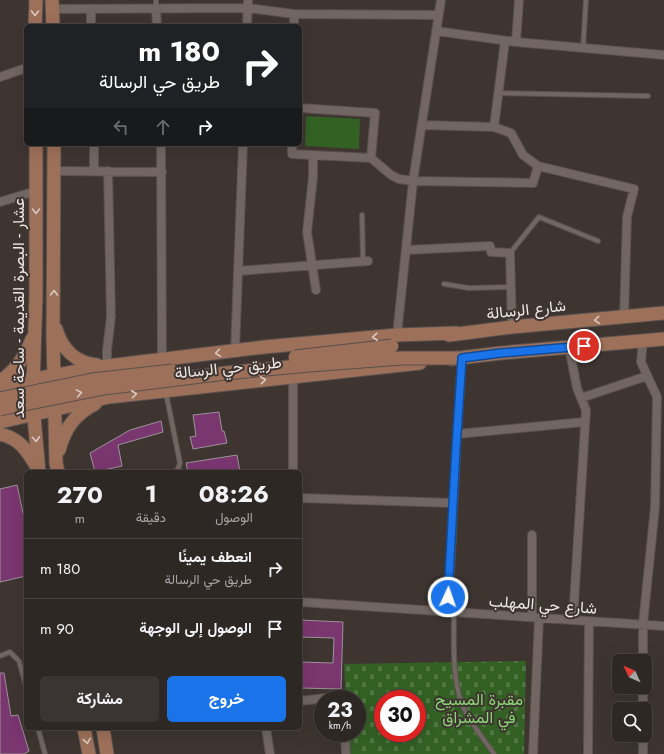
<!DOCTYPE html>
<html lang="ar">
<meta charset="utf-8">
<style>
:root{--surface:#2e2825;--page:#3a3432;--text:#f1f3f6;--muted:#a7a6a7;--line:#494442;--accent:#1a73e8}
body{margin:0;font-family:Jost,Vazirmatn,sans-serif;background:var(--page);color:var(--text);direction:rtl;height:100vh;display:flex;flex-direction:column;font-size:15px;white-space:nowrap}
*{box-sizing:border-box;margin:0}
p{font-size:13px;color:var(--muted)}
.icon{flex:none;width:22px;height:22px;fill:none;stroke:currentColor;stroke-width:2;stroke-linecap:round;stroke-linejoin:round}
.map{position:relative;flex:1;overflow:hidden;direction:ltr}
.drawer{position:absolute;left:24px;top:470px;width:278px;height:260px;display:flex;flex-direction:column;background:var(--surface);border-radius:6px;box-shadow:0 4px 16px #0002,0 0 0 1px var(--line);direction:rtl}
.drawer>*{flex:none}
.hud{position:absolute;left:24px;top:24px;width:278px;height:122px;border-radius:6px;box-shadow:0 4px 16px #0002,0 0 0 1px var(--line);direction:rtl;background:#202124;color:#fff;overflow:hidden}
.needle{width:26px;rotate:314deg}
.buttons{position:absolute;left:612px;top:654px;display:grid;gap:8px}
.buttons a{display:grid;place-items:center;width:40px;height:40px;border-radius:6px;background:var(--surface);box-shadow:0 4px 16px #0002,0 0 0 1px var(--line);font-size:20px}
.speed{position:absolute;left:314px;top:690px;display:flex;gap:8px;font-size:20px;font-weight:700;text-align:center}
.speed>*{display:grid;place-content:center;width:52px;height:52px;border-radius:50%;background:var(--surface);box-shadow:0 4px 16px #0002,0 0 0 1px var(--line);line-height:1}
.speed small{font-size:10px;font-weight:400}
.speed .limit{border:6px solid #d22;background:#fff;color:#111}
.pin{position:absolute;display:grid;place-items:center;width:34px;height:34px;color:#fff;margin:-17px;border:2px solid #fff;border-radius:50%;box-shadow:0 1px 4px #0007}
.me{position:absolute;width:44px;margin:-22px;rotate:3deg;stroke-linejoin:round;filter:drop-shadow(0 0 3px #0008)}
.turn{display:flex;align-items:center;gap:14px;height:84px;padding:0 16px;font-size:18px}
.turn .icon{width:52px;height:52px;stroke-width:2.5}
.turn b{display:block;font-size:28px;line-height:34px}
.lanes{display:flex;align-items:center;height:38px;padding:0 16px;background:#0003;justify-content:center;gap:20px;direction:ltr}
.lanes .off{opacity:.35}
.eta{display:flex;justify-content:space-evenly;align-items:center;height:68px;text-align:center}
.eta b{font-size:24px;font-weight:700;line-height:28px}
.primary-button{display:flex;gap:8px;margin-top:auto;padding:8px 16px}
.primary-button a{flex:1;height:46px;border-radius:6px;background:var(--accent);color:#fff;font-size:16px;font-weight:700;line-height:46px;text-align:center}
.primary-button a+a{background:var(--page);color:var(--text)}
ul{padding:0;list-style:none}
li{display:flex;align-items:center;gap:12px;height:60px;padding:0 16px;border-top:1px solid var(--line)}
li div{flex:1}
li b{display:block;font-size:15px}
li em{font-style:normal}
.map>svg:first-child{display:block}
</style>
<div class="map">
<svg width="664" height="754" viewBox="0 0 664 754">
<defs>
<pattern id="cemetery-stones" width="16" height="16" patternUnits="userSpaceOnUse"><rect width="16" height="16" fill="#336124"/><path d="M2 7V4a2 2 0 0 1 4 0v3zM10 15v-3a2 2 0 0 1 4 0v3z" fill="#517844"/></pattern>
</defs>
<rect width="100%" height="100%" fill="#3e3531"/>
<path fill="#336124" d="M306,116L360,119L359,149L305,146Z"/>
<path fill="url(#cemetery-stones)" fill-rule="evenodd" d="M526,661L524,754H349L348,733H357V699H346L344,664ZM383,699H417V733H383Z"/>
<path fill="#7a366f" stroke="#9c929a" d="M219,412L222,431H224L227,443L193,449L190,437L196,436L193,415Z
M161,421L163,432L118,445L122,466L95,472L90,453L130,430Z
M237,455L240,472H188L186,463Z
M17,485L26,527V576L0,582V489Z
M300,620L343,622L341,689L300,688V662L333,663L334,638L300,637Z
M0,673H4L11,716L18,715L29,751L24,754H0Z"/>
<g fill="none" stroke-linecap="round" stroke-linejoin="round">
<g stroke="#59514e" stroke-width="6">
<path id="lane" d="M156,9V0
M583,48L586,0
M498,93L648,96
M362,215L363,261
M510,253L539,217L598,241
M444,284L469,288L511,287
M166,393L180,463L178,469L174,472
M454,612C454,643 451,685 466,713C474,727 485,741 494,754
M0,656L10,652L19,661L26,686
M38,728L45,754"/>
</g>
<g stroke="#59514e" stroke-width="10">
<path id="street" d="M52,9L248,8L294,14L439,15
M91,9V26
M156,9L157,26
M247,26L248,0
M294,26V14
M436,31L516,42L664,55
M516,42L519,0
M0,77L26,68
M300,108L375,113L371,158
M422,125L494,127L511,133L523,155L538,166
M494,127L505,41
M94,144V171
M161,144L162,359
M292,144V154L371,158L391,175L399,179L413,181L533,183L538,166L634,189L627,217L624,317
M313,155V177L307,232L316,290
M55,171L162,172
M0,202L36,191
M406,250L490,246L491,252L510,253L512,327
M238,271L368,261
M397,335L413,181L441,0
M643,341L641,362L657,397L655,507L643,624V661
M569,347L577,388L586,410L573,620
M235,351L243,144
M107,366V350L111,317L108,171
M293,377V472
M581,398L647,376
M457,434L584,422
M300,498L453,503
M532,535V617
M300,602L664,626
M448,612L457,434L462,358
M300,701L326,698L330,699
M643,709V687
M266,728L270,754
M345,733L346,754
M533,754L539,618
M588,754L589,621
M643,754V735"/>
</g>
<g stroke="#59514e" stroke-width="15">
<path id="primary" d="M52,0L53,26
M35,26L36,0
M54,144L53,338L56,463L58,472
M56,329C62,349 76,363 97,365
M449,335L512,327L664,313
M451,359L501,353L664,339
M0,381C16,371 25,357 32,339
M0,385L107,366L264,347L397,335L456,333
M33,386L36,296V144
M33,406L39,472
M0,422L109,397L420,363
M0,434C20,438 27,451 37,467
M59,450C65,428 75,414 95,404
M84,728L89,754
M103,728L107,754"/>
</g>
<use href="#lane" stroke="#716661" stroke-width="4"/>
<use href="#street" stroke="#716661" stroke-width="8"/>
<use href="#primary" stroke="#9d7059" stroke-width="13"/>
<g stroke="#59514e" stroke-width="15" stroke-linecap="butt">
<path id="primary-bridge" d="M295,357L392,346
M0,399L92,380L172,371
M0,409L104,388L226,373L309,365L402,358H462"/>
</g>
<use href="#primary-bridge" stroke="#9d7059" stroke-width="13"/>
</g>
<defs><path id="oneway-chevron" d="M-2-3.5L2.5 0L-2 3.5" fill="none" stroke-width="1.6" stroke-linecap="round" stroke-linejoin="round"/></defs>
<g stroke="#dac9c2">
<use href="#oneway-chevron" transform="translate(35 13) rotate(91)"/>
<use href="#oneway-chevron" transform="translate(36 211) rotate(90)"/>
<use href="#oneway-chevron" transform="translate(54 293) rotate(-90)"/>
<use href="#oneway-chevron" transform="translate(597 320) rotate(175)"/>
<use href="#oneway-chevron" transform="translate(375 337) rotate(174)"/>
<use href="#oneway-chevron" transform="translate(218 353) rotate(173)"/>
<use href="#oneway-chevron" transform="translate(263 380) rotate(-6)"/>
<use href="#oneway-chevron" transform="translate(79 393) rotate(-10)"/>
<use href="#oneway-chevron" transform="translate(134 394) rotate(-7)"/>
<use href="#oneway-chevron" transform="translate(36 439) rotate(85)"/>
<use href="#oneway-chevron" transform="translate(87 741) rotate(80)"/>
</g>
<g fill="none" stroke-linecap="round" stroke-linejoin="round">
<g stroke="#114b97" stroke-width="10">
<path id="route" d="M448,597L456,448L462,358L501,353L584,346"/>
</g>
<use href="#route" stroke="#1a73e8" stroke-width="7"/>
</g>
<g text-anchor="middle" stroke-width="4" stroke-linejoin="round" paint-order="stroke">
<g font-size="16" fill="#eee7e5" stroke="#3e3531">
<text transform="translate(18 308) rotate(-90)" y="6">عشار - البصرة القديمة - ساحة سعد</text>
<text transform="translate(526 309) rotate(-6)" y="6">شارع الرسالة</text>
<text transform="translate(228 367) rotate(-6)" y="6">طريق حي الرسالة</text>
<text transform="translate(543 604) rotate(4)" y="6">شارع حي المهلب</text>
</g>
<g font-size="16" fill="#8bd674" stroke="#3e3531">
<text x="479" y="705">مقبرة المسيح<tspan x="479" dy="18">في المشراق</tspan></text>
</g>
</g>
</svg>
<div class="buttons">
<a><svg class="needle" viewBox="-14 -14 28 28"><path d="M0-13l5 13h-10z" fill="#e53935"/><path d="M0 13l5-13h-10z" fill="#a7a6a7"/></svg></a>
<a><svg class="icon" aria-label="search" viewBox="0 0 24 24"><circle cx="10" cy="10" r="6"/><path d="M15 15l6 6"/></svg></a>
</div>
<div class="speed"><div>23<small>km/h</small></div><div class="limit">30</div></div>
<div class="pin" style="left:584px;top:346px;background:#d93025"><svg class="icon" aria-label="arrive" viewBox="0 0 24 24"><path d="M6 21V4h12l-3 4 3 4H6"/></svg></div>
<svg class="me" style="left:448px;top:597px" viewBox="-20 -20 40 40"><circle r="17" fill="#1a73e8" stroke="#fff" stroke-width="3"/><path d="M0-11L8 9 0 5-8 9z" fill="#fff"/></svg>
<div class="hud">
<div class="turn"><svg class="icon" aria-label="right" viewBox="0 0 24 24"><path d="M7 20v-9h11M14 6l5 5-5 5"/></svg><div><b>180 m</b>طريق حي الرسالة</div></div>
<div class="lanes"><svg class="icon off" aria-label="left" viewBox="0 0 24 24"><path d="M17 20v-9H6M10 6l-5 5 5 5"/></svg><svg class="icon off" aria-label="ahead" viewBox="0 0 24 24"><path d="M12 20V5M6 11l6-6 6 6"/></svg><svg class="icon" aria-label="right" viewBox="0 0 24 24"><path d="M7 20v-9h11M14 6l5 5-5 5"/></svg></div>
</div>
<section class="drawer">
<div class="eta">
<div><b>08:26</b><p>الوصول</p></div>
<div><b>1</b><p>دقيقة</p></div>
<div><b>270</b><p>m</p></div>
</div>
<ul>
<li><svg class="icon" aria-label="right" viewBox="0 0 24 24"><path d="M7 20v-9h11M14 6l5 5-5 5"/></svg><div><b>انعطف يمينًا</b><p>طريق حي الرسالة</p></div><em>180 m</em></li>
<li><svg class="icon" aria-label="arrive" viewBox="0 0 24 24"><path d="M6 21V4h12l-3 4 3 4H6"/></svg><div><b>الوصول إلى الوجهة</b></div><em>90 m</em></li>
</ul>
<div class="primary-button"><a>خروج</a><a>مشاركة</a></div>
</section>
</div>
